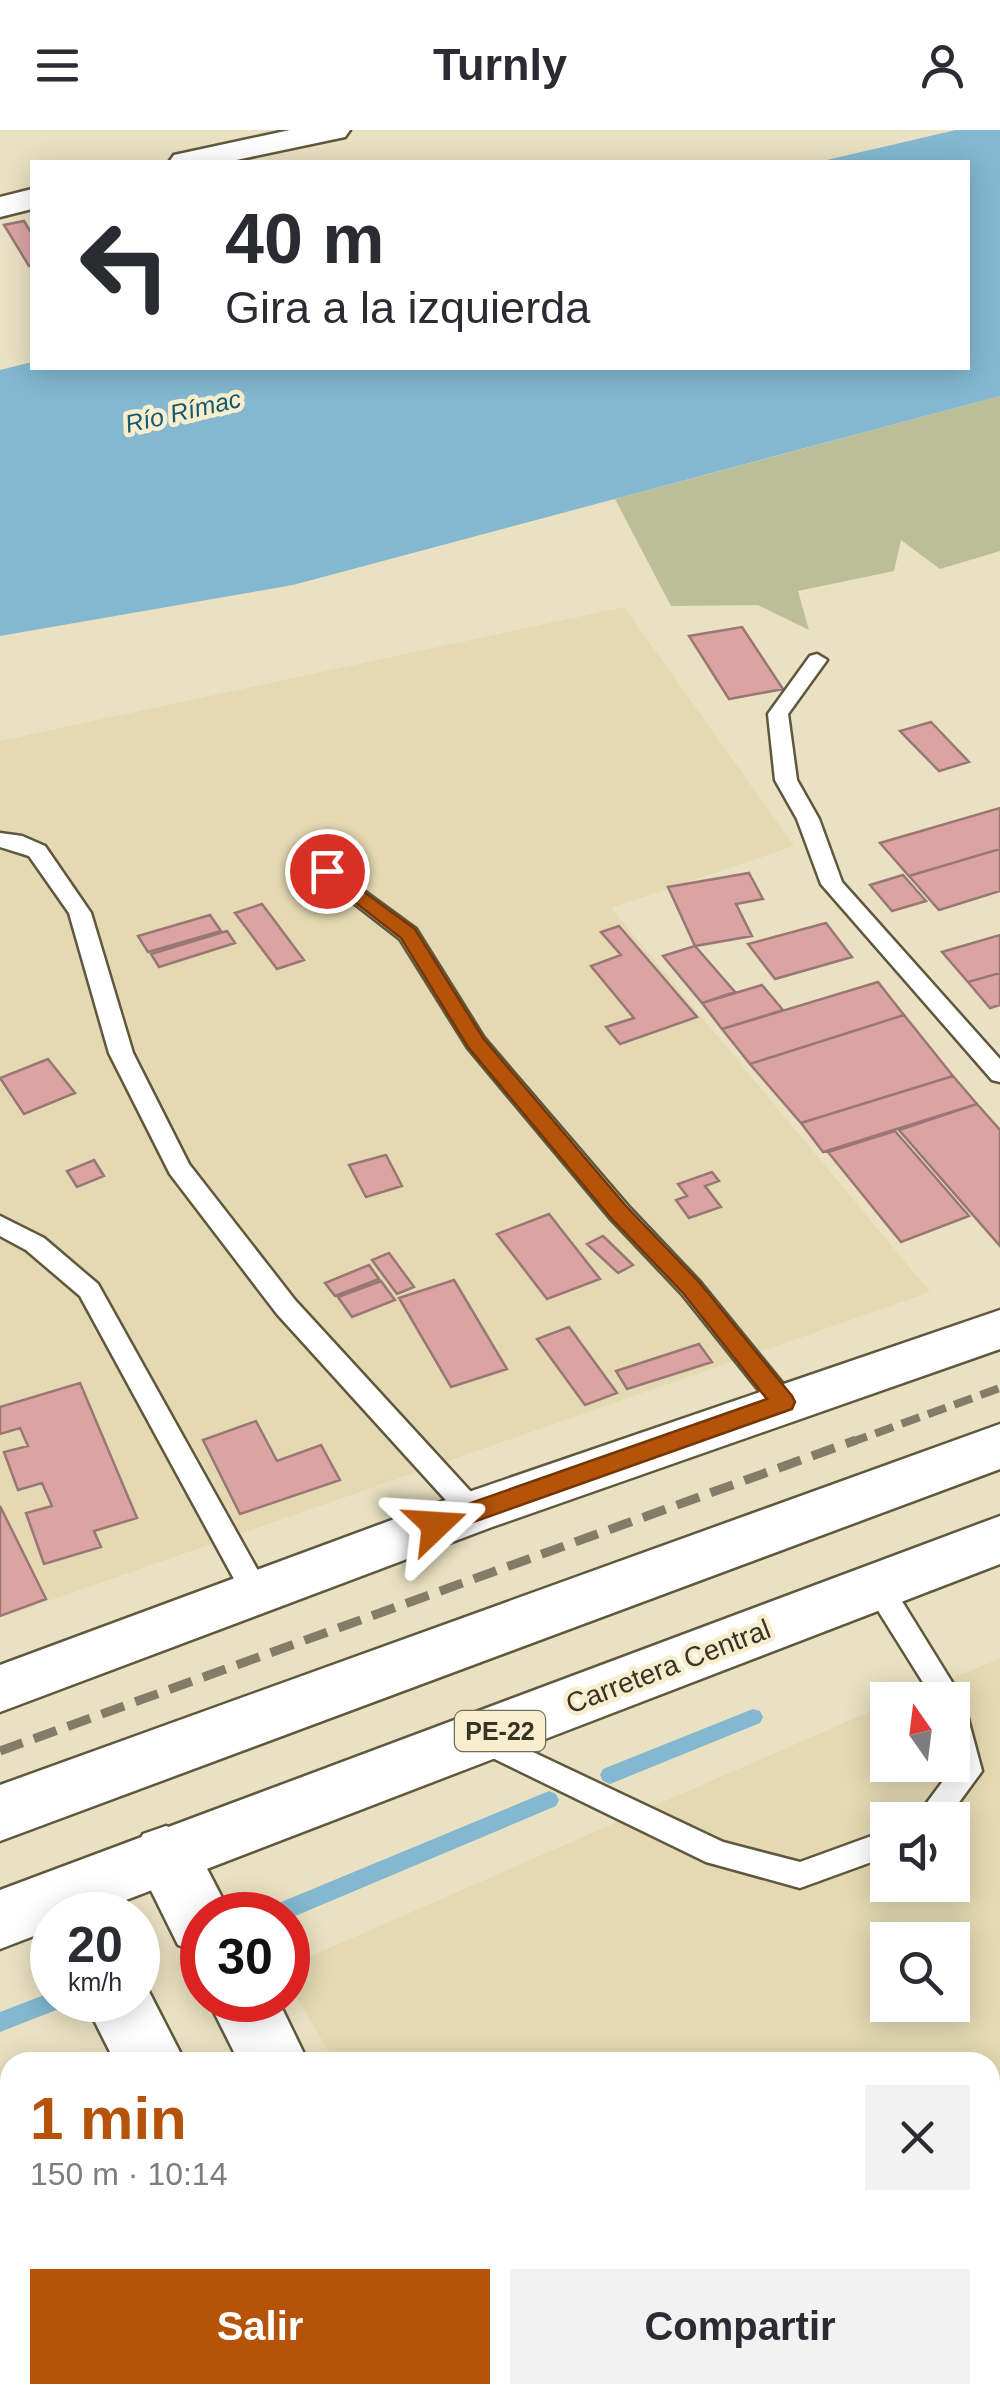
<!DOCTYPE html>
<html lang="es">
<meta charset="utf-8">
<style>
:root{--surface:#fff;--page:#f2f2f3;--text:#2b2b33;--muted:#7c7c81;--accent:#b45309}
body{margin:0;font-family:Helvetica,sans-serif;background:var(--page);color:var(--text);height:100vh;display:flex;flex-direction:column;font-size:38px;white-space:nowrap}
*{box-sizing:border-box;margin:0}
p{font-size:32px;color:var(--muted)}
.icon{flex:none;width:55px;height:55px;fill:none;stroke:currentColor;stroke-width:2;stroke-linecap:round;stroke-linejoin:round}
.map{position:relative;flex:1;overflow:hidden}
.side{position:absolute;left:0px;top:1922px;width:1000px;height:352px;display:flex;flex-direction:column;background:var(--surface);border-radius:30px 30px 0 0;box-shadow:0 5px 25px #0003}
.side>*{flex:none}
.banner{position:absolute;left:30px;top:30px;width:940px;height:210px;border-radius:0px;box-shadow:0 5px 25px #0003;background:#fff;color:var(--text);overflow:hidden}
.needle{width:65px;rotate:346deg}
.buttons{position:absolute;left:870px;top:1552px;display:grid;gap:20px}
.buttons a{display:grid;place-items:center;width:100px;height:100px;border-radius:0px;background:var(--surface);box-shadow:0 5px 25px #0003;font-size:50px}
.speed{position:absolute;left:30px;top:1762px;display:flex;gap:20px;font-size:50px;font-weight:700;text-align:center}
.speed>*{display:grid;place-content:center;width:130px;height:130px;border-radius:50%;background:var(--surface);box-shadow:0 5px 25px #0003;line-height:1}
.speed small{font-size:25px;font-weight:400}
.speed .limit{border:15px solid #d22;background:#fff;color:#111}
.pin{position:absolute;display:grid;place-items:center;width:85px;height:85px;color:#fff;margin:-42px;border:5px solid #fff;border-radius:50%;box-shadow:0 2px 10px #0007}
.me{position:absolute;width:110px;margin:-55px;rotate:70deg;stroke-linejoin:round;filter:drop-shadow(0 0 8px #0008)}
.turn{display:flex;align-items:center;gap:35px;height:210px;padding:0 30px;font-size:45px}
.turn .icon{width:130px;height:130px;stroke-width:2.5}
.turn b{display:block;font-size:70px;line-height:85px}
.round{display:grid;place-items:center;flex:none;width:105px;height:105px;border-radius:0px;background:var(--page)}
.summary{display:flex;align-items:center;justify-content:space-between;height:170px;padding:0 30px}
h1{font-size:60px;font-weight:600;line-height:75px;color:var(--accent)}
.cta{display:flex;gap:20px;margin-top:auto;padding:20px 30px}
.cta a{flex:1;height:115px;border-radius:0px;background:var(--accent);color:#fff;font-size:40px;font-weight:600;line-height:115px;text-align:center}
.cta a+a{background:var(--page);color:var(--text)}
header{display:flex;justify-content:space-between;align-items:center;height:130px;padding:0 30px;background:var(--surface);font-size:45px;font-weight:600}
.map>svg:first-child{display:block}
</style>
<header><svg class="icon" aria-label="menu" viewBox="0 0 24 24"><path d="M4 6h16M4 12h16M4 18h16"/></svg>Turnly<svg class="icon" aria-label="person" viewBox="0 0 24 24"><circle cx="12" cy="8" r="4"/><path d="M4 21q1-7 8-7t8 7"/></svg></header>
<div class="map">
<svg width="1000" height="2274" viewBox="0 0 1000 2274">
<rect width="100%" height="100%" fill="#eae1c2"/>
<path fill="#e4d9b2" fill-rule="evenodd" d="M624,477L794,716L611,778L930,1162L0,1488V611Z
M1000,1529V2146L990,2150V1932H335L288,1853V1836L887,1574L888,1635H952V1570H898ZM888,1690H952V1755H888ZM888,1810H952V1875H888Z
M536,2265H704L682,2274H541Z"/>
<path fill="#bbbe98" d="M1000,266V421L940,439L901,410L894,441L798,461L809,500L758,475L671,476L615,369Z"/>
<path fill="#83b8d0" d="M956,0H1000V266L293,455L0,506V240L32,232V238H968V32H818Z"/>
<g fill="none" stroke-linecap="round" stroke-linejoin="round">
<path fill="#83b8d0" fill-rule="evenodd" d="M753,1579L760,1581L763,1587L760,1593L610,1654L603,1651L600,1645L603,1639Z
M549,1661L556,1664L559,1670L556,1676L288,1789V1785H272L270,1782L274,1775Z
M52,1862V1870H67L64,1877L0,1902V1882Z"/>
</g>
<path fill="#dba4a2" stroke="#987775" stroke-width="2.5" d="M24,91L32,104V135L29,136L4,95Z
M742,497L783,559L729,569L689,506Z
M931,592L969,632L939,641L900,601Z
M1000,678V719L909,746L880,713Z
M1000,719V761L939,780L909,746Z
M749,743L763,769L736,774L752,806L695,816L668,757Z
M903,745L926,771L892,781L870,755Z
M262,774L304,830L277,839L235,783Z
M210,785L221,801L148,822L138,806Z
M826,793L852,827L775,849L748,814Z
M619,796L697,887L620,914L606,897L634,888L591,836L621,825L601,802Z
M227,801L235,813L159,837L151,824Z
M1000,805V843L968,852L942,822Z
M695,816L735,862L702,873L663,826Z
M1000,843V875L990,878L968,852Z
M878,852L904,885L750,934L722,899Z
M762,855L783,880L722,899L702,873Z
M904,885L953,946L801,993L750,934Z
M48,929L75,963L24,984L0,948Z
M953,946L977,974L823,1022L801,993Z
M977,974L1000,1000V1116L899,1000Z
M895,1001L969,1086L901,1112L828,1022Z
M386,1025L402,1056L366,1067L349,1035Z
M94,1030L104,1046L77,1057L67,1041Z
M712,1042L719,1051L705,1056L721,1077L689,1088L676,1070L687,1066L678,1054Z
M549,1084L600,1149L547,1169L497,1104Z
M603,1106L633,1135L618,1143L587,1114Z
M389,1123L414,1157L397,1164L372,1130Z
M369,1135L379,1149L335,1166L325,1153Z
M454,1150L507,1239L451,1257L399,1168Z
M381,1151L395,1170L352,1187L338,1167Z
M569,1197L617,1263L585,1275L537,1209Z
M699,1214L712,1232L627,1259L616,1241Z
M80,1253L137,1388L94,1401L101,1417L44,1434L26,1383L52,1376L42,1353L18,1360L4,1322L28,1316L20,1298L0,1304V1277Z
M256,1291L277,1331L321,1315L340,1350L240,1384L203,1310Z
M0,1376L46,1469L0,1486Z"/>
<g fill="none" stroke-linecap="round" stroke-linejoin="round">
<g stroke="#60583d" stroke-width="5">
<path id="service" d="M817,524L827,530L788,584L797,650L819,689L842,752L1000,929V952L992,950L821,754L797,689L775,650L768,584L810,526Z
M0,703L22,706L45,716L91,783L133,923L189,1034L295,1170L483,1375L487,1382L483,1389L473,1392L463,1389L277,1184L170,1044L109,923L69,783L29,726L0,717Z
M327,734L416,799L484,908L628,1076L700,1152L792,1265L796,1272L792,1279H774L682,1164L610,1088L468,918L400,809L319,746L316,741Z
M0,1086L44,1108L98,1154L266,1455L270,1463L266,1471L256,1474L246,1471L80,1166L26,1120L0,1106Z
M877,1444L887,1447L963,1570L982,1641L946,1690H914L952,1639V1570H934L867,1463L863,1455L867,1447Z
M480,1597L723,1712L800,1732L888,1700V1726L800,1758L706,1732L470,1617L466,1609L470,1601Z"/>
</g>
<g stroke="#60583d" stroke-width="5">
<path id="minor" d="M290,0H350L345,7L227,32H169L174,25Z
M32,59V79L0,87V67Z
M1000,1180V1219L492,1397L0,1582V1535L454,1367Z
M1000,2190V2256L990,2260V2194Z
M848,2265H934L930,2274H845Z"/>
</g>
<g stroke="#60583d" stroke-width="5">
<path id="tertiary" d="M166,1696L189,1704L231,1785H202V1823L178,1815L133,1724L143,1704Z
M138,1847L142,1848L185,1932H115L84,1870H138Z
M208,1870H278L308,1932H239Z
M232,2265H308L307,2274H231Z
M338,2265H414L415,2274H339Z"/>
</g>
<g stroke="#60583d" stroke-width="5">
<path id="trunk" d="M1000,1294V1339L0,1711V1655Z
M1000,1386V1434L87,1785H52V1799L0,1819V1760Z"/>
</g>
<use href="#service" fill="#fff" fill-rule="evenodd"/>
<use href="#minor" fill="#fff" fill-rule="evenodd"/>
<use href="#tertiary" fill="#fff" fill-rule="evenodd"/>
<use href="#trunk" fill="#fff" fill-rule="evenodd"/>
<path stroke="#827c68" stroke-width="8" stroke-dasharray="19 9" stroke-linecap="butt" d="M849,1313L1000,1258"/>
<path stroke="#827c68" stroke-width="9" stroke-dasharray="24 12" stroke-linecap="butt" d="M0,1621L856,1310"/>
</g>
<path fill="#b45309" stroke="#753606" stroke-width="2.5" d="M327,735L415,799L483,908L626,1076L699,1152L792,1266L795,1272L792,1279L445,1402H428L424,1395L428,1388L767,1269L683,1163L611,1088L468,917L401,808L320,745L317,741Z"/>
<g text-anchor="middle" stroke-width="9" stroke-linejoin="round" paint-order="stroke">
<g font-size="25" font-style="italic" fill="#145871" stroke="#f8eece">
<text transform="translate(183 281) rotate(-13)" y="9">Río Rímac</text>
</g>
<rect fill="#f8eece" stroke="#716b59" stroke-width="2.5" x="455" y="1581" width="90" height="40" rx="8"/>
<g font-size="25" font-weight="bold" fill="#373327">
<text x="500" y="1610">PE-22</text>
</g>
<g font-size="28" fill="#373327" stroke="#f8eece">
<text transform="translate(668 1536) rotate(-21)" y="10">Carretera Central</text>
</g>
</g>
</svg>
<div class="buttons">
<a><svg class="needle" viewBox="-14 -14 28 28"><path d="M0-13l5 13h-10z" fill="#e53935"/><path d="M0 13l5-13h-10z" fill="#7c7c81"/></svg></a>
<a><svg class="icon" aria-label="sound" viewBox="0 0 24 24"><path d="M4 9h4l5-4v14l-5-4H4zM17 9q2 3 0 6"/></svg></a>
<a><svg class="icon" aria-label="search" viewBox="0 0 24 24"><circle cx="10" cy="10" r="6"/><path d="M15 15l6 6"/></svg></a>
</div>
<div class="speed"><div>20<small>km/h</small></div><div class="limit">30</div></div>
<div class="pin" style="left:327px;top:741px;background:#d93025"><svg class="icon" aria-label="arrive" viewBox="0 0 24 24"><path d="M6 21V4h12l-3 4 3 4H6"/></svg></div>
<svg class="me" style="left:436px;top:1395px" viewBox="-20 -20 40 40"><path d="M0-17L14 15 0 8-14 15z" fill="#b45309" stroke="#fff" stroke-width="4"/></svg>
<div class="banner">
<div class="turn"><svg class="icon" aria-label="left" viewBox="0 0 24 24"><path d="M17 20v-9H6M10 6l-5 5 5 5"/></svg><div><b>40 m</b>Gira a la izquierda</div></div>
</div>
<section class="side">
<div class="summary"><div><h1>1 min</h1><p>150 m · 10:14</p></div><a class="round"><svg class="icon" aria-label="close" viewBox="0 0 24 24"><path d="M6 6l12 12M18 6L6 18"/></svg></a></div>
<div class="cta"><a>Salir</a><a>Compartir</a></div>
</section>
</div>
